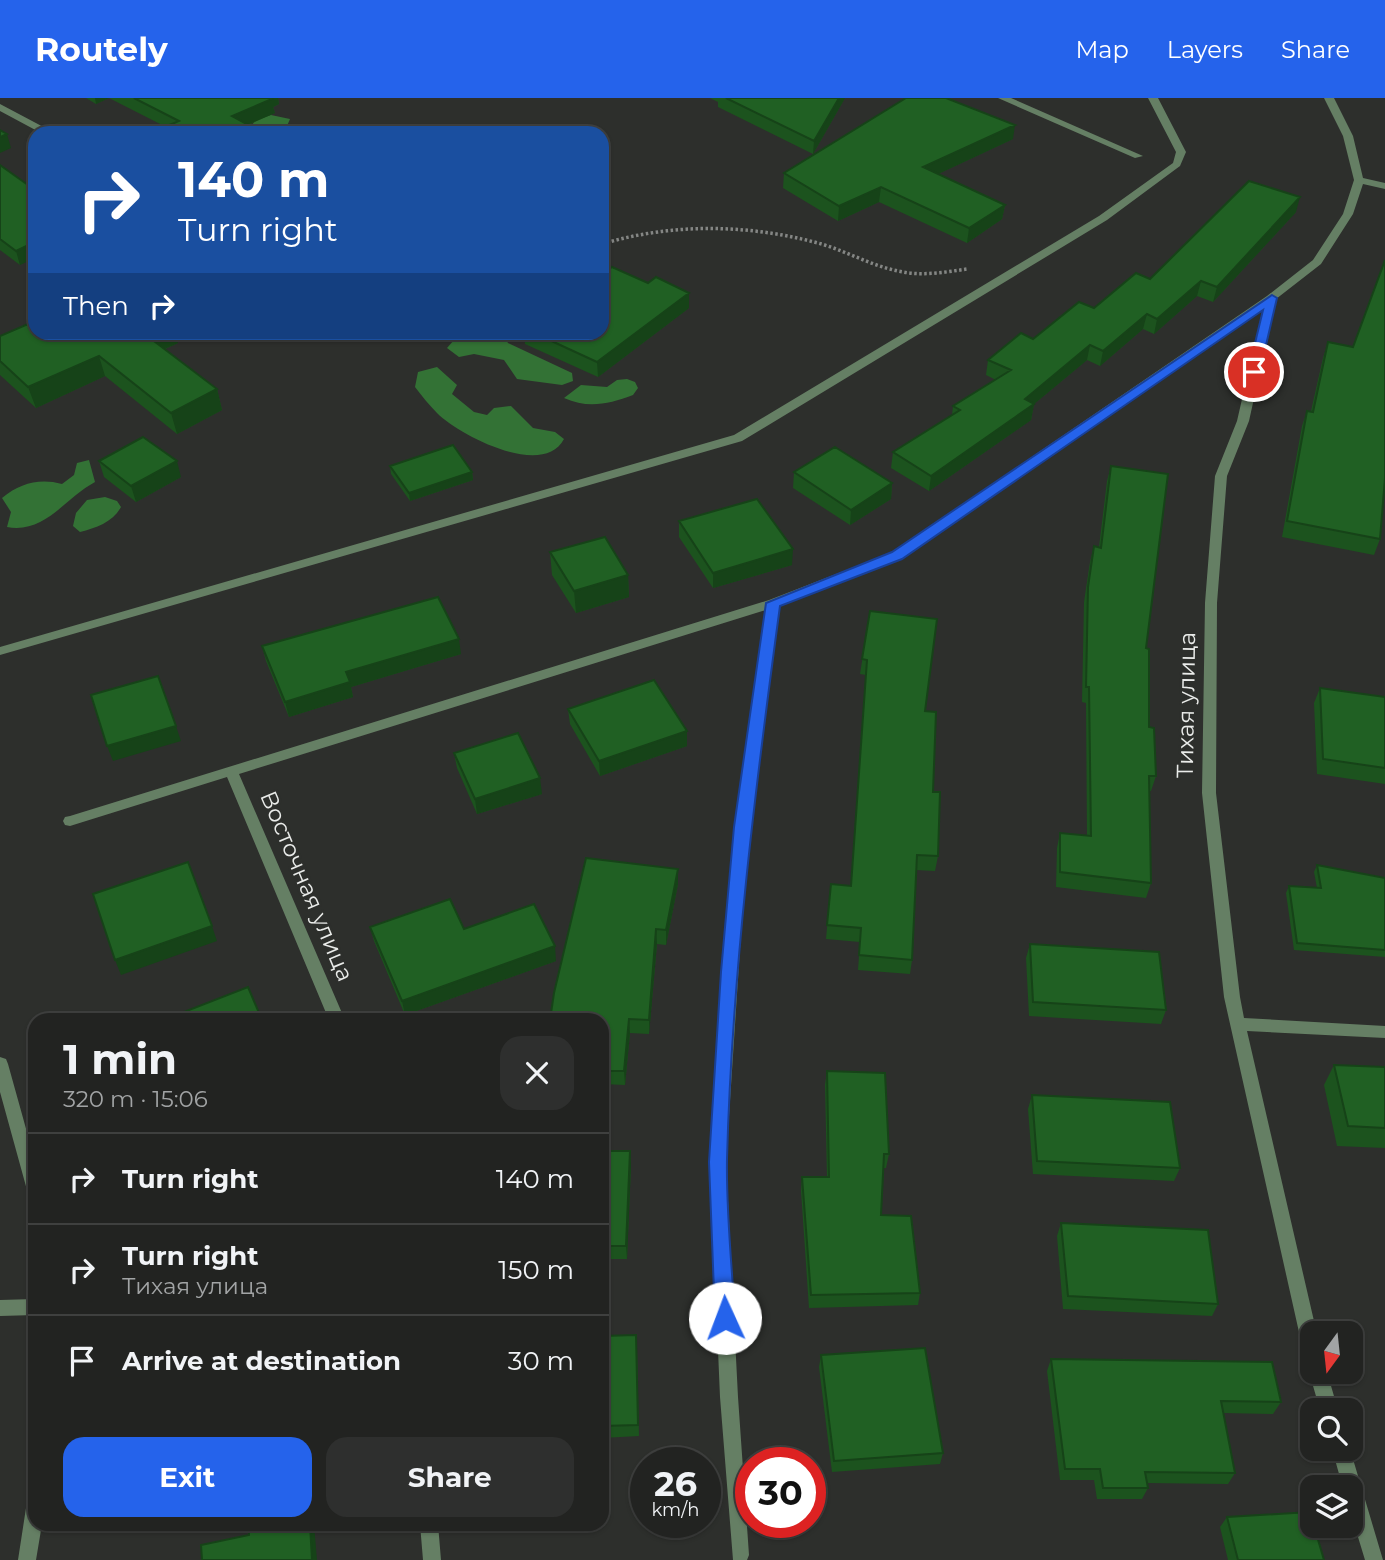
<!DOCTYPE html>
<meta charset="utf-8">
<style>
:root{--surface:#222321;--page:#2e2f2e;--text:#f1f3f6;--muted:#a2a4a5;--line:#3f403f;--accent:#2563eb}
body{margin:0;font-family:Montserrat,sans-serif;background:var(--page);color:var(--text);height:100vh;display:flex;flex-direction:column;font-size:26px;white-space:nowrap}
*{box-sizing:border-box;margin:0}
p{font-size:23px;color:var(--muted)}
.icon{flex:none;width:38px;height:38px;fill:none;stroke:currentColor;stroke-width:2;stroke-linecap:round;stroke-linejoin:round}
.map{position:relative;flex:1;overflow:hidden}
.drawer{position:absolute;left:28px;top:915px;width:581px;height:518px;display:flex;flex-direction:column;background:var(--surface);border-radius:21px;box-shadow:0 2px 5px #0004,0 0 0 2px var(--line)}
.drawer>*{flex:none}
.hud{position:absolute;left:28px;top:28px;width:581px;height:214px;border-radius:21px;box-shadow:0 2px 5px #0004,0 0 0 2px var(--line);background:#1a4fa0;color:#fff;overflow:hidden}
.needle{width:46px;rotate:195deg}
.controls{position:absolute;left:1300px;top:1223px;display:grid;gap:14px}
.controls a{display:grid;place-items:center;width:63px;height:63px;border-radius:14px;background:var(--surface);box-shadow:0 2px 5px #0004,0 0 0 2px var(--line);font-size:35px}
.speed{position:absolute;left:630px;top:1349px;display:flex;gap:14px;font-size:35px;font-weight:700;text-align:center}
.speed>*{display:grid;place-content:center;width:91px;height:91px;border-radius:50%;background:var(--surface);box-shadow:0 2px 5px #0004,0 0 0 2px var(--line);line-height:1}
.speed small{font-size:18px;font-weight:400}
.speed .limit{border:10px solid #d22;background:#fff;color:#111}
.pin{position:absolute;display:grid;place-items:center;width:60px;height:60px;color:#fff;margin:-30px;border:4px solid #fff;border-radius:50%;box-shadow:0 2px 7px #0007}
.me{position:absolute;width:77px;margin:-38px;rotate:358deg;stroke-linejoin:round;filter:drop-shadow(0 0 5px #0008)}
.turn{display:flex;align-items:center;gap:24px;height:147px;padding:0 35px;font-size:32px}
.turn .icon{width:91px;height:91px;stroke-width:2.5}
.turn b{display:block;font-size:49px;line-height:60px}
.then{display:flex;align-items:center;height:66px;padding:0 35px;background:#0003;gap:14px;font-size:26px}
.round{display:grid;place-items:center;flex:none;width:74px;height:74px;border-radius:21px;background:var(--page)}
.headline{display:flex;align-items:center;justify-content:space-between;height:119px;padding:0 35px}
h1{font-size:42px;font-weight:700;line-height:52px}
.button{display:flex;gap:14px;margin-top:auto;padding:14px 35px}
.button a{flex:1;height:80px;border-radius:21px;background:var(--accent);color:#fff;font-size:28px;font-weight:700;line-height:80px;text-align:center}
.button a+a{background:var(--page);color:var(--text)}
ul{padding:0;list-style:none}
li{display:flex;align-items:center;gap:21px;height:91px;padding:0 35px;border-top:2px solid var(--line)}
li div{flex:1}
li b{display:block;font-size:26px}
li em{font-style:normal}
header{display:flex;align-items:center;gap:42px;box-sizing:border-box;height:98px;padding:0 35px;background:var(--accent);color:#fff}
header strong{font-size:33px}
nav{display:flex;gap:38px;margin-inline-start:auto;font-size:24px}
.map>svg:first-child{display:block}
</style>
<header>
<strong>Routely</strong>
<nav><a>Map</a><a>Layers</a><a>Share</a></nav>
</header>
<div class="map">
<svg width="1385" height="1462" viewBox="0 0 1385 1462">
<rect width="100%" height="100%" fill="#2d2f2c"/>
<path fill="#337235" d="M271,17L290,21L284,35H252L251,28L256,22Z
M461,234L511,235L504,238L508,245L572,275L573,283L562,287L517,281L504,262L474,256L459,259L447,250Z
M437,269L457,287L452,296L474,314L487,317L494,310L511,308L533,330L555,334L564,341C543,381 459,337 437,315C429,307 422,298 415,289L418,274Z
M627,281L635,284L638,290L633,297C609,306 588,311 564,300L581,287L607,289L617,282Z
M89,362L95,384C65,400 45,436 7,429L11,414L2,400C20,385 40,380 62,386L74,377L77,365Z
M105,399L117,403L121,409C113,424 96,430 80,434L73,428L76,415L87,402Z"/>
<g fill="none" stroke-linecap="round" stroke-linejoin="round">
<path stroke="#848684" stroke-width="3.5" stroke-dasharray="2.5 2.5" stroke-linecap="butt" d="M602,146C672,125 747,126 818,145C847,153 873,169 903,174C924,178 946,174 967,171"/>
<path fill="#657f64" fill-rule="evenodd" d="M35,1201V1217L0,1218V1202Z"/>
<path fill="#657f64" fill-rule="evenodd" d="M998,0H1011L1143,58L1135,60Z
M1148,0H1158L1186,54L1180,68L1107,122L742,343L0,557V549L734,337L1099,118L1173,65L1176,54Z
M1324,0H1334L1353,38L1363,80L1385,85V91L1363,86L1353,116L1321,166L1276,201L1249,323L1227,378L1217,505L1216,695L1240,899L1244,920L1385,928V940L1247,933L1317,1236H1312V1260L1306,1258L1303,1252L1224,899L1202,695L1205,505L1215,378L1237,323L1263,210L901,460L779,507L748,729L726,1064L738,1299L749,1457L747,1462H733L720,1299L710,1064L734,729L766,512L239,676L345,922H329L227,679L70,728L65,727L63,723L65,719L70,718L769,502L893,454L1267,198L1313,162L1343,116L1354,82L1343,38Z
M0,6L51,33L53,35H41L0,13Z
M0,959L6,961L8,966L35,1063V1099L29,1097L27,1092L0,994Z
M1312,1268V1274H1327L1338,1312H1320L1309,1274Z
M1332,1351H1350L1383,1462H1365L1351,1416V1390H1343Z
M35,1401V1426H42L36,1462H18L26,1410L28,1403Z
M420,1426H438L441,1462H423Z"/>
</g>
<path fill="#1c531e" d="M86,0H109L96,6Z
M109,0H278L279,6L273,9L275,15L248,27L263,35H167L166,29Z
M710,0H845L813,56L718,9V4Z
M1013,41L938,76L1005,107L1002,121L967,145L879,104L838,123L783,90L784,75Z
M0,67L20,167L0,152Z
M1296,114L1213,204L1197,198L1154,236L1143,231L1100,268L1087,262L1034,306L1031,322L929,393L891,370L893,354L952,317L953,308L996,282L986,277L988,262L1033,241L1150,181Z
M689,210L598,279L525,246L524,234H602Z
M35,234L178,245L165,251L217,291L222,312L177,336L105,278L36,310L0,277V238Z
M1328,244L1380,441L1374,457L1282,439L1302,328L1307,313H1311L1323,260Z
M99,363L181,379L136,404L104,379Z
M390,368L472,374L473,382L410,403L391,376Z
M1111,368L1146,550L1149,629L1156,678L1151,693H1149L1151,785L1146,800L1056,789L1057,750L1060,735L1087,738L1086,605L1082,604L1084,504L1090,464L1094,448L1099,449L1107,383Z
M794,374L892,385L891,401L850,427L793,390Z
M679,423L792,467L713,490L679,439Z
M550,454L628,477L629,499L576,515L552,477Z
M870,513L925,613L938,758L935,773L916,772L912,862L910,876L858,872L860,844L826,841L831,786L851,788L866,577L860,576Z
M262,548L461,556L351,589L353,599L289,619L266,563Z
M1320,590L1385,599V686L1317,676L1314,605Z
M568,611L687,633V648L600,678L570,626Z
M454,655L542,696L477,716L457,670Z
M1317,767L1385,780V859L1294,852L1286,795L1289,788L1317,790L1314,774Z
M678,771V786L666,847L657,846L649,936L630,935L625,987L602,986V922Z
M370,829L464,831L556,863L405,917L374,843Z
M1030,846L1166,912L1161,926L1029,918L1026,860Z
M1334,967L1385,969V1050L1337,1048L1324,987Z
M827,973L889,1056L886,1070H884L881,1117L920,1195L918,1207L809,1210L801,1093L802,1079H827L825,987Z
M1032,997L1180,1070L1174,1083L1033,1076L1028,1011Z
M602,1053L631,1067L627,1161H602Z
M1061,1125L1218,1206L1212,1218L1063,1211L1057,1138Z
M602,1238L637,1250L639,1338L602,1340Z
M821,1257L943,1355L940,1366L832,1374L819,1269Z
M1051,1261L1281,1304L1273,1316L1223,1315L1235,1375L1228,1386L1147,1385L1148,1390L1142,1401H1097L1094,1382H1060L1047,1273Z
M1227,1419L1324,1462H1228L1220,1429Z"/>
<path fill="#164318" d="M95,0H109L96,6Z
M266,0H278L279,6L273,9L275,15L235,32L232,18Z
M839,0H845L813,56L814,43Z
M1015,27L1013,41L921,84L923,69Z
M7,36L11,50L0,55V39Z
M881,89L879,104L838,123L839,108Z
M1300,99L1296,114L1213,204L1217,189Z
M1005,107L1002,121L967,145L969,130Z
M35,144V160L20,167L16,153Z
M1201,183L1197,198L1154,236L1157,221Z
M689,195V210L598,279L597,264Z
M1147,216L1143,231L1100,268L1103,253Z
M150,234H175L178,245L151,257L146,237Z
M1090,247L1087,262L1034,306L1031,322L929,393L931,378Z
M99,258L105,278L36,310L28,289Z
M217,291L222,312L177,336L171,315Z
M177,363L181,379L136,404L131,388Z
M472,374L473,382L410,403L409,395Z
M892,385L891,401L850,427L851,412Z
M793,451L792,467L713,490V475Z
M628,477L629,499L576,515L574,493Z
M459,541L461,556L351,589L353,599L289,619L285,604L346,574Z
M176,628L181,643L113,663L107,648Z
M687,633V648L600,678L599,663Z
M540,680L542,696L477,716L475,701Z
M678,771V786L666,847V832Z
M212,828L217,843L121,877L115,862Z
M656,831L657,846L649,936V922Z
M555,848L556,863L405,917L402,903Z
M629,921L630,935L625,987L624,973Z
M630,1053L631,1067L627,1161L626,1148Z
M310,1426H314L317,1462H312Z"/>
<path fill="#206023" stroke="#164318" stroke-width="2" d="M134,0H271L272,1L232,18L263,35H175L165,29L179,23Z
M726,0H839L814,43Z
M906,0H946L1015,27L923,69L1005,107L969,130L881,89L839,108L784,75Z
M0,32L7,36L0,39Z
M0,67L35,92V144L16,153L0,141Z
M1249,83L1300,99L1217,189L1201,183L1157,221L1147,216L1103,253L1090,247L1025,301L1034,306L931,378L893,354L960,312L953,308L1011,272L988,262L1021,235L1033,241L1079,204L1094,210L1136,175L1150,181Z
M1385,162V380L1380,441L1287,423L1307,313L1313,314L1328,244L1353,249Z
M612,169L648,185L656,179L689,195L597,264L532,234H602V176Z
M35,223V234H150L146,237L217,291L171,315L99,258L28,289L0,263V238Z
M143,339L177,363L131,388L99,363Z
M453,347L472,374L409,395L390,368Z
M835,349L892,385L851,412L794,374Z
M1111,368L1168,376L1146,550L1149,551V629L1154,630L1156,678H1149L1151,785L1060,774V735L1091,738L1089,589H1086L1088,489L1094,448L1101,450Z
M757,401L793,451L713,475L679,423Z
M605,439L628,477L574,493L550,454Z
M438,499L459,541L346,574L350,584L285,604L262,548Z
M870,513L937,521L925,613L936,614L933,694H940L938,758L917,757L912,862L859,857L861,830L827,827L831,786L851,788L867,562L862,561Z
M158,578L176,628L107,648L91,597Z
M654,582L687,633L599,663L568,611Z
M1320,590L1385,599V670L1323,661Z
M518,635L540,680L475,701L454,655Z
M586,760L678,771L666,832L656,831L649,922L629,921L624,973H602V922H550L554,895Z
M188,764L212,828L115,862L93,796Z
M1317,767L1385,780V852L1297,845L1289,788L1321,790Z
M450,801L464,831L534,806L555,848L402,903L370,829Z
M1030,846L1159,854L1166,912L1033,904Z
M248,889L262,922H167L166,921Z
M1334,967L1385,969V1030L1348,1028Z
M827,973L885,975L889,1056H884L881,1117L911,1118L920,1195L811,1197L802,1079H829Z
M1032,997L1170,1004L1180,1070L1037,1063Z
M602,1053H630L626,1148H602Z
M1061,1125L1208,1132L1218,1206L1068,1198Z
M636,1237L638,1327L602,1328V1238Z
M925,1250L943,1355L834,1363L821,1257Z
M1051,1261L1272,1264L1281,1304L1221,1303L1235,1375L1145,1374L1148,1390H1103L1100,1371H1065Z
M1310,1414L1312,1423V1428H1314L1324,1462H1238L1227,1419Z
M249,1426H310L312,1462H202L201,1447L249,1437Z"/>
<path fill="#2563eb" stroke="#184099" stroke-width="2" d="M1272,197L1277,200L1259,277L1248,274L1263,212L902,461L780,508C755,692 732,876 727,1061C726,1114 732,1168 735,1220L732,1227L725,1230L718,1227L715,1220L709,1064L721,874L734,729L766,505L892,454Z"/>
<g text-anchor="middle" stroke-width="5" stroke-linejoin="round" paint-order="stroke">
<g font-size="23" fill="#eaecea" stroke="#2d2f2c">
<text transform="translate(1186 607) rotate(-89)" y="8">Тихая улица</text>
<text transform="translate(307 788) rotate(67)" y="8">Восточная улица</text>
</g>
</g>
</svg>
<div class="controls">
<a><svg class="needle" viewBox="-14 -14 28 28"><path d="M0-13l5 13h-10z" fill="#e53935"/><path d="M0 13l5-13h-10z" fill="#a2a4a5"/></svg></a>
<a><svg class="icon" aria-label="search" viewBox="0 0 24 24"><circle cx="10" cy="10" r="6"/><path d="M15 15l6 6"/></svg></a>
<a><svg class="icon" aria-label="layers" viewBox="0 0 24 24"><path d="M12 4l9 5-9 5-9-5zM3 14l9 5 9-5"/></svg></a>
</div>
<div class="speed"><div>26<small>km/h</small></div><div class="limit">30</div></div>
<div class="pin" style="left:1254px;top:274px;background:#d93025"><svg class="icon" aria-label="arrive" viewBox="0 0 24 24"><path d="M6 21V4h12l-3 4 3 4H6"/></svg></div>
<svg class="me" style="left:725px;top:1220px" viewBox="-20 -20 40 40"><circle r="19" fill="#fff"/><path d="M0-13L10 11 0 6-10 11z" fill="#2563eb"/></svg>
<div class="hud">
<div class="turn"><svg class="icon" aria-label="right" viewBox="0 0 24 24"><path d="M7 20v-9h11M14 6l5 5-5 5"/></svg><div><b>140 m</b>Turn right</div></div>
<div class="then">Then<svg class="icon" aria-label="right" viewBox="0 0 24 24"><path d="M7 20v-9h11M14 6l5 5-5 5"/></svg></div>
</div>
<section class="drawer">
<div class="headline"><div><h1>1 min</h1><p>320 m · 15:06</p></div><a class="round"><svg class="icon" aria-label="close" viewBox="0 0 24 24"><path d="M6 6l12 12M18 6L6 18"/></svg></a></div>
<ul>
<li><svg class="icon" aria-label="right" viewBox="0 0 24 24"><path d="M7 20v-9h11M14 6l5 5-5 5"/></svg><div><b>Turn right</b></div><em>140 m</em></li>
<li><svg class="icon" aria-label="right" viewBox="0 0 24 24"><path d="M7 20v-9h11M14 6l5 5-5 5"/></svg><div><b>Turn right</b><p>Тихая улица</p></div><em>150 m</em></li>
<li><svg class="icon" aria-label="arrive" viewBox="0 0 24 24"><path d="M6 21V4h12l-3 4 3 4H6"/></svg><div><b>Arrive at destination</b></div><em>30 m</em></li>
</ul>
<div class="button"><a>Exit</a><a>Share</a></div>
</section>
</div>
